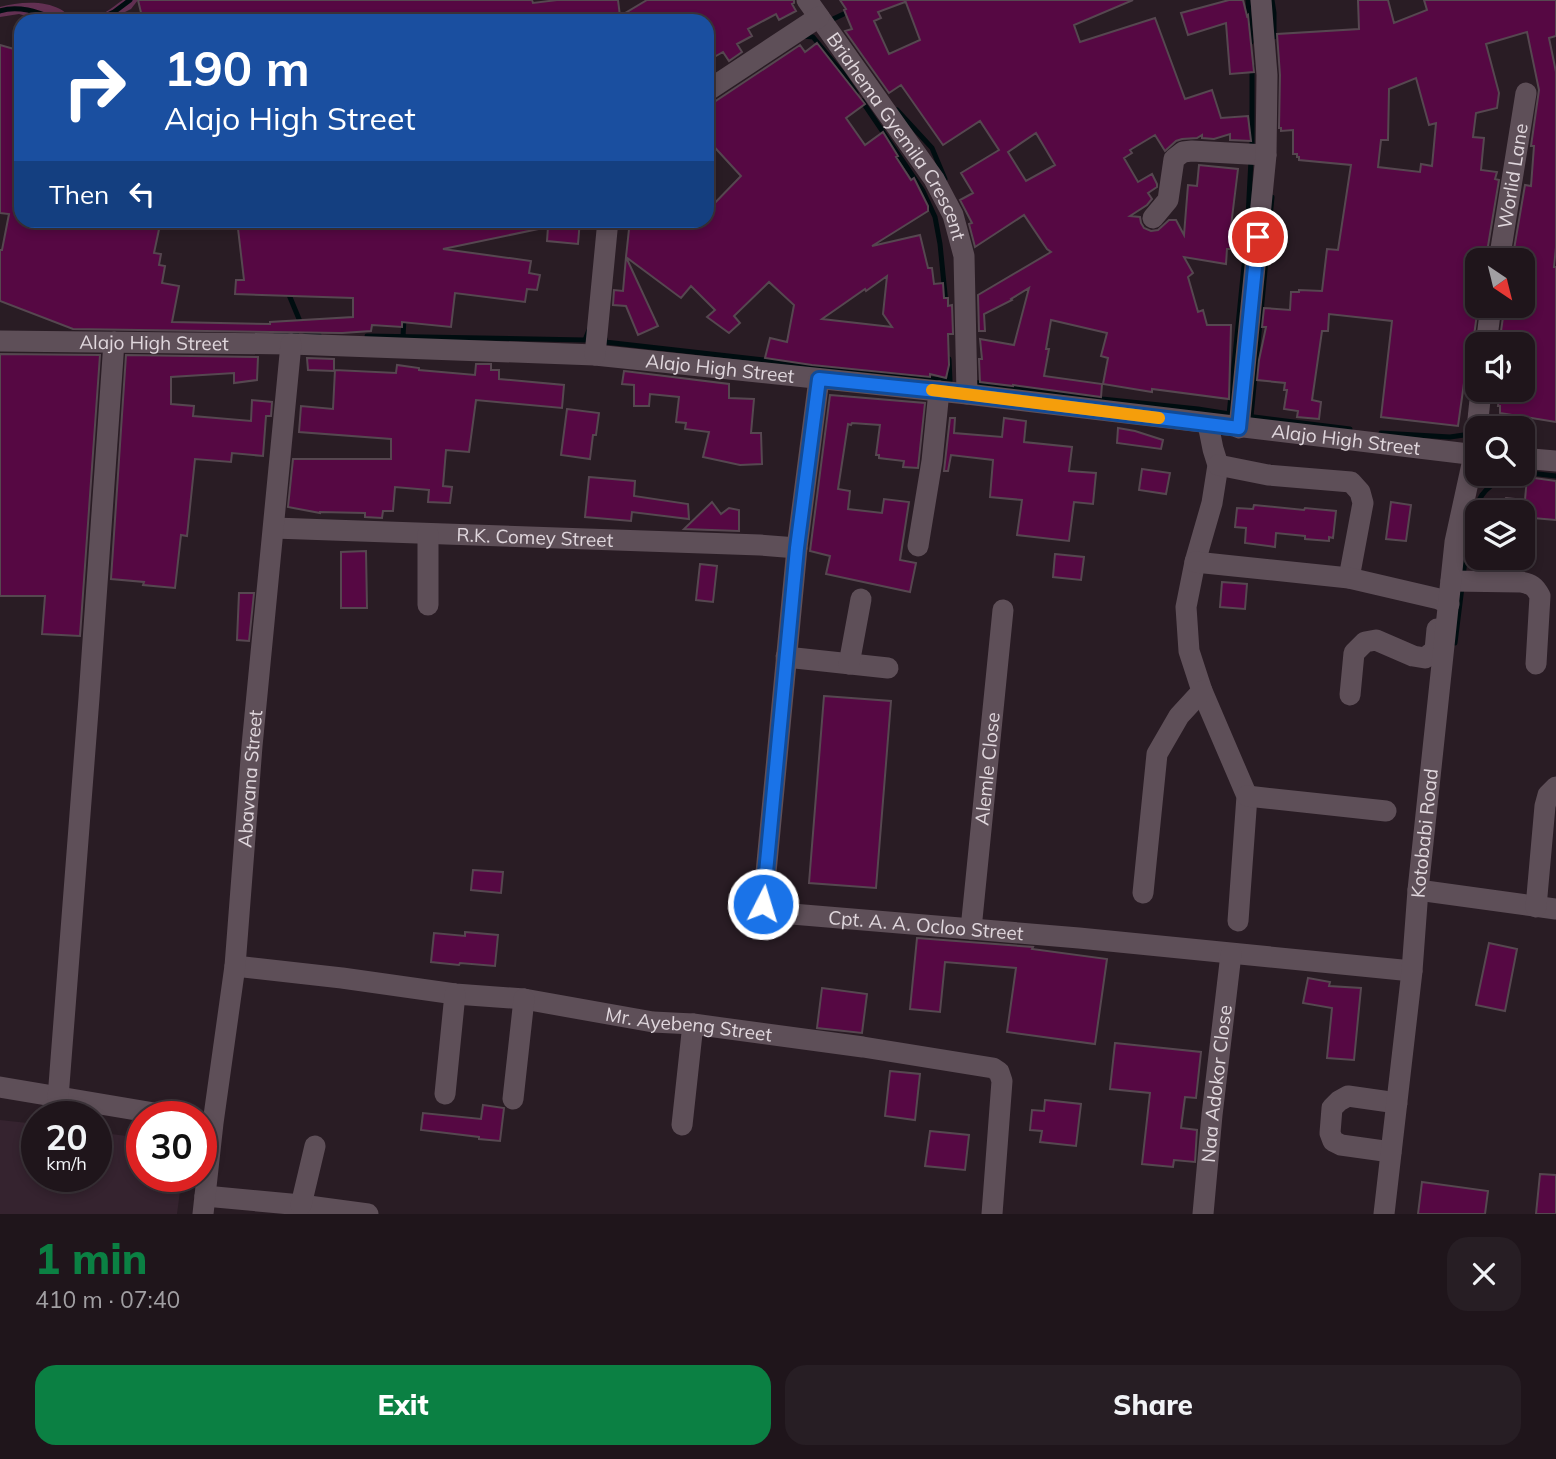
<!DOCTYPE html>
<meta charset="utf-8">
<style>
:root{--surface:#1f151b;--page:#271e24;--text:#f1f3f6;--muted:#a19fa3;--line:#3c343a;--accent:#0b8043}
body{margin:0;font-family:Mulish,sans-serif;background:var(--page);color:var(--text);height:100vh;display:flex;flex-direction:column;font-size:26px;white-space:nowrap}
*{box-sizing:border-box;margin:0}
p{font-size:23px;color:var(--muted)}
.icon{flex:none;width:38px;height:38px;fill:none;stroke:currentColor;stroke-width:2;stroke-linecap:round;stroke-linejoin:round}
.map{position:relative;height:1214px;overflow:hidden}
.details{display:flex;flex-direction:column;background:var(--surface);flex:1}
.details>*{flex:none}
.hud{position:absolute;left:14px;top:14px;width:700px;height:214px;border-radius:21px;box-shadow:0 4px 10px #0003,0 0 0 2px var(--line);background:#1a4fa0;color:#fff;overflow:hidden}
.needle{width:46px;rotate:145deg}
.controls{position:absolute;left:1465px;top:248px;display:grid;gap:14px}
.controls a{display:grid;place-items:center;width:70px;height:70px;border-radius:14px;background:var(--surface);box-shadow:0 4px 10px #0003,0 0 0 2px var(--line);font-size:35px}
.speed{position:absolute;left:21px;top:1101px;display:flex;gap:14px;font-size:35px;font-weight:700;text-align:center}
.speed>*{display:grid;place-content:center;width:91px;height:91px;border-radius:50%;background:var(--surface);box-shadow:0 4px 10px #0003,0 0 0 2px var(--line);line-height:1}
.speed small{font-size:18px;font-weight:400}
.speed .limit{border:10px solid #d22;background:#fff;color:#111}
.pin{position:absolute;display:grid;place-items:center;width:60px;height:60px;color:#fff;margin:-30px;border:4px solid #fff;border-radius:50%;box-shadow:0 2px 7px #0007}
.me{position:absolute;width:77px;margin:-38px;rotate:5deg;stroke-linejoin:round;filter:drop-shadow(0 0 5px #0008)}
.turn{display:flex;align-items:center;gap:24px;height:147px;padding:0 35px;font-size:32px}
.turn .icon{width:91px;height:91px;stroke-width:2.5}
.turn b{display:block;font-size:49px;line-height:60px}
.then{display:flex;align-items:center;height:66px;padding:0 35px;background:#0003;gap:14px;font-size:26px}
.round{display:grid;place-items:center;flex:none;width:74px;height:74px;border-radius:21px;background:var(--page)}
.headline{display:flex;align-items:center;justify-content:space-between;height:119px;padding:0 35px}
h1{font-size:42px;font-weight:800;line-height:52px;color:var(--accent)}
.primary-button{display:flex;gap:14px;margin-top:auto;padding:14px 35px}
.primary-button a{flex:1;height:80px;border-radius:21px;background:var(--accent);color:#fff;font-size:28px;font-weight:800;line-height:80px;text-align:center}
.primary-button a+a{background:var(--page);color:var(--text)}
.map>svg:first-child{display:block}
</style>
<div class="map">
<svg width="1556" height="1214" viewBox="0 0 1556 1214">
<rect width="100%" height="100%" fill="#291c24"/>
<path fill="#35232f" d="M0,1120L37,1124V1176H96V1132L142,1138V1176H182L177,1214H0Z"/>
<path fill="#623052" d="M123,0H138L131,9L107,21H44L19,14L0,17V7C18,2 43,0 60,9C69,14 72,22 84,21C99,19 111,8 123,0Z"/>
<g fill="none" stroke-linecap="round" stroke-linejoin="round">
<path stroke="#000d10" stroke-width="5" d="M1248,0L1251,42
M1272,0L1274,13V37
M0,11C20,4 42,14 61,21
M831,20L850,11
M94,21L114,12L130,0
M803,36L813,37L841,71L856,93
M1252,66V151
M862,101L923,191L935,217L940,244L946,304
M897,110L932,148L945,179
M287,290L304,331L319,335
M276,334L297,332
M367,336L585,340L589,330
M403,337L404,318
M605,339V342L950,381L949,359
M972,382L1102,399L1198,409L1236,415
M1229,415L1247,236L1251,160
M1246,416L1350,429
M1251,417L1272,197
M1381,433L1450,437L1464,435
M1522,472L1556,476
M1463,577C1466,553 1468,516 1482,495C1488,486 1500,479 1509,474
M1455,643L1462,587"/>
</g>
<path fill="#560843" stroke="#564750" stroke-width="2" fill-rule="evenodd" d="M138,0H532L533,3L557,0H618L620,16L647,0H794V3L792,4L796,11L779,20L776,14L748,29L752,36L737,44L742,52L729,61L723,52L707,61V21H143Z
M840,0H905V2L878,12L881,18L874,21L889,54L920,40L905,0H1133L1074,25L1080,42L1155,18L1185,99L1212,90L1221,118L1248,116L1251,141L1230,140V134L1214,139L1202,138V135L1197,138L1182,139L1176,141L1165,151L1155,135L1130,150L1132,153L1124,158L1138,182L1152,174L1157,184V187L1148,193L1152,199L1147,205L1130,216L1140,217L1141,223L1144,228L1151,231L1158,230L1169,220H1176L1184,235L1188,185L1197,186L1199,165L1238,169L1231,226H1235L1232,249H1227L1226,264L1184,257L1193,273L1188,277L1198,312L1203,310L1207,325H1231L1229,399L1152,389V392L1103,384L1108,358L1101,356L1107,333L1051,320L1046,349H1049L1044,376L1102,384L1101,397L1013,385V386L980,382L979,359H982L980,339L1014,345L1029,288L1011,299L1012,300L984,314L985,331H979L978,295L1051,252L1047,249L1024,215L975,247L969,224L972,223L960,200L973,193L961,173L999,150L980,121L943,145L901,85L889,93L845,31L852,29L844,10L846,9ZM1036,133L1055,165L1026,181L1008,152Z
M1229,0H1243L1247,16L1248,15L1254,72L1230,74L1226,23L1188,35L1181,13Z
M1358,0H1388L1394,23L1427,10L1424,0H1556V36L1549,38L1556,72V247L1554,267H1556V422L1500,413V406H1498L1500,390H1522V345H1499L1503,317H1507L1508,306H1522V261H1512L1525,185L1531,186L1534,146H1531L1539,90L1527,32L1486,44L1499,93L1497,108L1476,113L1473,137L1484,138L1481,170L1497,172L1495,179L1499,180L1486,258L1481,257V261H1477V314L1473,343L1475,352L1471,382L1470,384L1464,383L1458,426L1381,417L1392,321L1329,314L1328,331H1322L1312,400L1321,402L1319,419L1297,417L1298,411L1284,409L1287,390H1284L1285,383L1257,380L1259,360L1266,327H1262L1264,308L1290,310L1291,292H1299V290L1322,291L1327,249L1338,250L1351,165L1299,160V157H1297V154H1293V130L1281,131V128H1279L1280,75L1277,34L1359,29ZM1416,78L1429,125L1436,123L1432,166L1421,164L1420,172L1378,167L1381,140H1388L1389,89Z
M817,43L865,104L846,118L865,145L883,132L898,156L896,157L911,180L914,178L928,206V211L872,246L920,235L928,268H932L934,284L943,283L944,298H948V306L952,305L953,334H948L949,365L946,378L930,374V377L812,365L765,358L770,338L787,342L794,305L769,282L734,316L740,323L729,333L707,317L715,310L691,286L681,298L626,257L630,220H707V211L741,176L707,139V104L714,102L800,45L805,52ZM887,276L883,314L892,327L822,319L865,289L866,291Z
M0,45L21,51V220H161L154,253L161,254L159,265L165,266L162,283L179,286L172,322L270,324V322L353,317V298L235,294L236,280H244L237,220H548V223L549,220H580L578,244L547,241L548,227L443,249L531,261L529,273L540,275L537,290L527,289L525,302L455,293L451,327L402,322V327L372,325L371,331L342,333L73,329L0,301V250H2L9,214L0,213Z
M626,257L658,326L638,335L626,306L613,305L614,290L623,291Z
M0,354L100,355L80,636L42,634L45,596H0Z
M126,355L258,357L257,380L234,383V373L171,377V404L194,406L193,416L251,421L252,400L272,402L271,416H266L263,456L232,453L231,462L195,459L187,536L181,535L175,588L143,585L144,582L111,579Z
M307,358L334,359V371L308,370Z
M476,364H491V370H499V379L564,385L562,408L476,400L469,452L446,450L443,486L452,487L450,503L428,502L429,490L395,487L393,511H383L382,518L365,517V513L320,512V513L288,507L293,459H391V439L299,432L301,406L333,409L335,370L396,373L397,365L419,368V370L475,375Z
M624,371L729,384V398L754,399L751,433H761L762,464L740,465L703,457L709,432L685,429L686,423L676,422L679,397L650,394L649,406H634V385L622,384Z
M830,395L925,403L918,468L903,467L904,461L879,458V455H876L880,425L852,423L851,425L848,424L838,489L850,491L848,509L882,513L884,499L909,502L900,560L916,563L910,592L826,574L830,556L810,551Z
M567,409L599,413L596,435H593L590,459L561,455Z
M950,418H955L954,433L1002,437L1004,418L1026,421L1024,442L1072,447L1069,471L1096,473L1093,504L1074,502L1069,541L1017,535L1022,500L990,497L993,460L951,455L948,471H944Z
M1118,428L1135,431L1163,440L1161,449L1117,443Z
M1142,469L1170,473L1166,494L1139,490Z
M589,477L635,481L634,496L688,504L689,519L632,512L631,521L585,517Z
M1527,477L1556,481V520L1522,517V513H1493L1506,498L1525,500Z
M712,502L721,514L729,508L739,510V531L684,529Z
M1391,502L1411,505L1406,541L1386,539Z
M1254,505L1304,510L1305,508L1336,511L1333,538L1329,537V541L1305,539V536L1276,533L1275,547L1245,543L1246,528L1235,527L1237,508L1253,509Z
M366,551L367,608H341V552Z
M1055,554L1084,557L1081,580L1053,577Z
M700,564L717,566L713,602L696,600Z
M1222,582L1247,584L1245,609L1220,607Z
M239,593H254L249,641L237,640Z
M824,696L891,701L876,888L809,883Z
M473,870L503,872L501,893L471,890Z
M465,932L498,935L495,966L460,963L459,965L431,962L434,933L465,936Z
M917,938L1033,947L1032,949L1107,959L1095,1044L1007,1032L1016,968L945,962L940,1012L910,1009Z
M1489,943L1517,949L1505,1011L1476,1005Z
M1308,978L1330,982L1329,986L1361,988L1354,1060L1327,1058L1332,1008L1303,1003Z
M822,988L867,994L862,1033L817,1028Z
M1115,1043L1201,1052L1196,1098L1185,1097L1181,1128L1197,1130L1195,1162L1174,1160L1173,1167L1142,1164L1150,1093L1110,1089Z
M890,1071L920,1074L915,1120L885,1116Z
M1045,1100L1081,1104L1076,1146L1040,1142L1042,1131L1030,1130L1032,1110L1044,1111Z
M483,1105L504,1108L500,1141L479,1139V1137L421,1130L423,1113L481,1119Z
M930,1131L969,1135L965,1170L925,1166Z
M1540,1174L1556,1175V1214H1536Z
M1422,1182L1488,1191L1485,1214H1418Z"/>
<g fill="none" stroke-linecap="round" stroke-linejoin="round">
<g stroke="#5e4f58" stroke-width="21">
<path id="s1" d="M807,0L934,179L953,215L964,256L967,394"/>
<path d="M707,91L819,17"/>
<path d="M1153,218L1168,200L1174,159L1183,152L1192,151L1266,155"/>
<path id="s2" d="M1499,261L1526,93"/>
<path id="s3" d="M0,341L291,344L595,355L967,394L1477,455"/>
<path d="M1486,345L1491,306"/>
<path d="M595,355L608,220"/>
<path id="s4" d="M819,379L797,548L763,904L768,912L1079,938L1412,971"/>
<path d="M1208,424L1213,449L1218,465L1212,503L1195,562L1186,607L1189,651L1202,691L1247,796L1238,921"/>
<path d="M1239,428L1266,155L1267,75L1261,0"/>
<path d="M1477,429L1481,390"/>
<path d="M1522,458L1556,461"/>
<path d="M1218,465L1268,475L1351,482L1360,492L1363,503L1349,578"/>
<path id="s5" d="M274,528L760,545L797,548"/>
<path d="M918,546L932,461L939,391"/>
<path d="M1195,562L1349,578L1439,599L1449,604"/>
<path d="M1451,581L1521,582C1531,584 1535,586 1540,596L1536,664"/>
<path d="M428,605V534"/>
<path d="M786,657L888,668"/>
<path d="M849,664L861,599"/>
<path d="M1350,695L1354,653L1365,642L1376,640L1413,656L1425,658L1435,650L1437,629"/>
<path d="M1247,796L1386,811"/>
<path d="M1418,890L1556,909"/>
<path d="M1143,893L1157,754L1179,716L1202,691"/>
<path d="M1536,907L1545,806L1548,795L1556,787"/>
<path id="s6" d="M971,929L1003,610"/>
<path id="s7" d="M235,966L342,978L455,994L524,999L653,1022L693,1024L863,1047L993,1068L999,1072L1002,1081L992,1214"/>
<path d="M0,1087L172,1116"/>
<path d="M445,1094L455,994"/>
<path d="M58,1098L89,698L114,342"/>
<path d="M513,1099L524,999"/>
<path d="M682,1125L693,1024"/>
<path d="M1391,1152L1341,1145L1333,1141L1330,1133L1332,1108L1339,1101L1348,1096L1397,1103"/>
<path d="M205,1196L301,1205L368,1214"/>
<path d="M301,1205L315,1146"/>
<path id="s8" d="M203,1214L213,1123L235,966L252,746L291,344"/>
<path id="s9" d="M1203,1214L1212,1115L1231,954"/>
<path id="s10" d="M1384,1214L1412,971L1418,890L1455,542L1474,455L1477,429"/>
</g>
</g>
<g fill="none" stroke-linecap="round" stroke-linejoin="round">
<g stroke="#114b97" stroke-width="18">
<path id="route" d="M763,904L797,548L819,379L967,394L1239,428L1258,237"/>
</g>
<use href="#route" stroke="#1a73e8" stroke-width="12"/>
<path stroke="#f59e0b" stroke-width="12" d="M932,390L1159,418"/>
</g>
<g text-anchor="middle" stroke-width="7" stroke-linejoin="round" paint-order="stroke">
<g font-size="19" fill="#e0d7dd" stroke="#1f131b">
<text dy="7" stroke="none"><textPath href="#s1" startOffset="164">Briahema Gyemila Crescent</textPath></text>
<text dy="7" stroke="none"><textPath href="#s2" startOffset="86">Worlid Lane</textPath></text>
<text dy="7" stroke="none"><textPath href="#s3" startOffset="154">Alajo High Street</textPath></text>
<text dy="7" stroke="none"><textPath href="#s3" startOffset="721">Alajo High Street</textPath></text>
<text dy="7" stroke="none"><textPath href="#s3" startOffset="1351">Alajo High Street</textPath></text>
<text dy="7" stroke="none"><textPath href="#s5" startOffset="261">R.K. Comey Street</textPath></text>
<text dy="7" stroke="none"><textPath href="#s6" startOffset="161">Alemle Close</textPath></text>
<text dy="7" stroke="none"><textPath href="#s8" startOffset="438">Abavana Street</textPath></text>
<text dy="7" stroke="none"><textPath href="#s10" startOffset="383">Kotobabi Road</textPath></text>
<text dy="7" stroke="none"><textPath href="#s4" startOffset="696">Cpt. A. A. Ocloo Street</textPath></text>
<text dy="7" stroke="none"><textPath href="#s7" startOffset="458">Mr. Ayebeng Street</textPath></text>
<text dy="7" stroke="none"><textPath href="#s9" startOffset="131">Naa Adokor Close</textPath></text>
</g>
</g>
</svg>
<div class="controls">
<a><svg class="needle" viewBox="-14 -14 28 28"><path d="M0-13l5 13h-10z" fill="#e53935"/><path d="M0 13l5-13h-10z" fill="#a19fa3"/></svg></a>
<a><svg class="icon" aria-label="sound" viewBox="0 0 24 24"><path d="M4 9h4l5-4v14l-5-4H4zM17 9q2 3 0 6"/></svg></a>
<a><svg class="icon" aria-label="search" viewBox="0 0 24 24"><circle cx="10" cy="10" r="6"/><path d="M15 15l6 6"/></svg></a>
<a><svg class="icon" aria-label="layers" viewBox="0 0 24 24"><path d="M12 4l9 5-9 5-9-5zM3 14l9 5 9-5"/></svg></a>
</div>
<div class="speed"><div>20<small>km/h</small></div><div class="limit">30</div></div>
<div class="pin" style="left:1258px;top:237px;background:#d93025"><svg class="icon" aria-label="arrive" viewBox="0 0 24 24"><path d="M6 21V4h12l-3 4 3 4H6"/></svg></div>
<svg class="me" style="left:763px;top:904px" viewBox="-20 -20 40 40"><circle r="17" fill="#1a73e8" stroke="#fff" stroke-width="3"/><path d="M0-11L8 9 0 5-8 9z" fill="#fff"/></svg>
<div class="hud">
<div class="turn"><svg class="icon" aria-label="right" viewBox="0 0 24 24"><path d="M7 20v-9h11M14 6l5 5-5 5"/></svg><div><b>190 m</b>Alajo High Street</div></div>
<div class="then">Then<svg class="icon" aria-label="left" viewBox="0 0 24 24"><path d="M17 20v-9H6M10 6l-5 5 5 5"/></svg></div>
</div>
</div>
<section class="details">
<div class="headline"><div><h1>1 min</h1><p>410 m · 07:40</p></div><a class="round"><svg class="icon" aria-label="close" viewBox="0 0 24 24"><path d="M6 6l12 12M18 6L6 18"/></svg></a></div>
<div class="primary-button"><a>Exit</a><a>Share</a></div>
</section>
